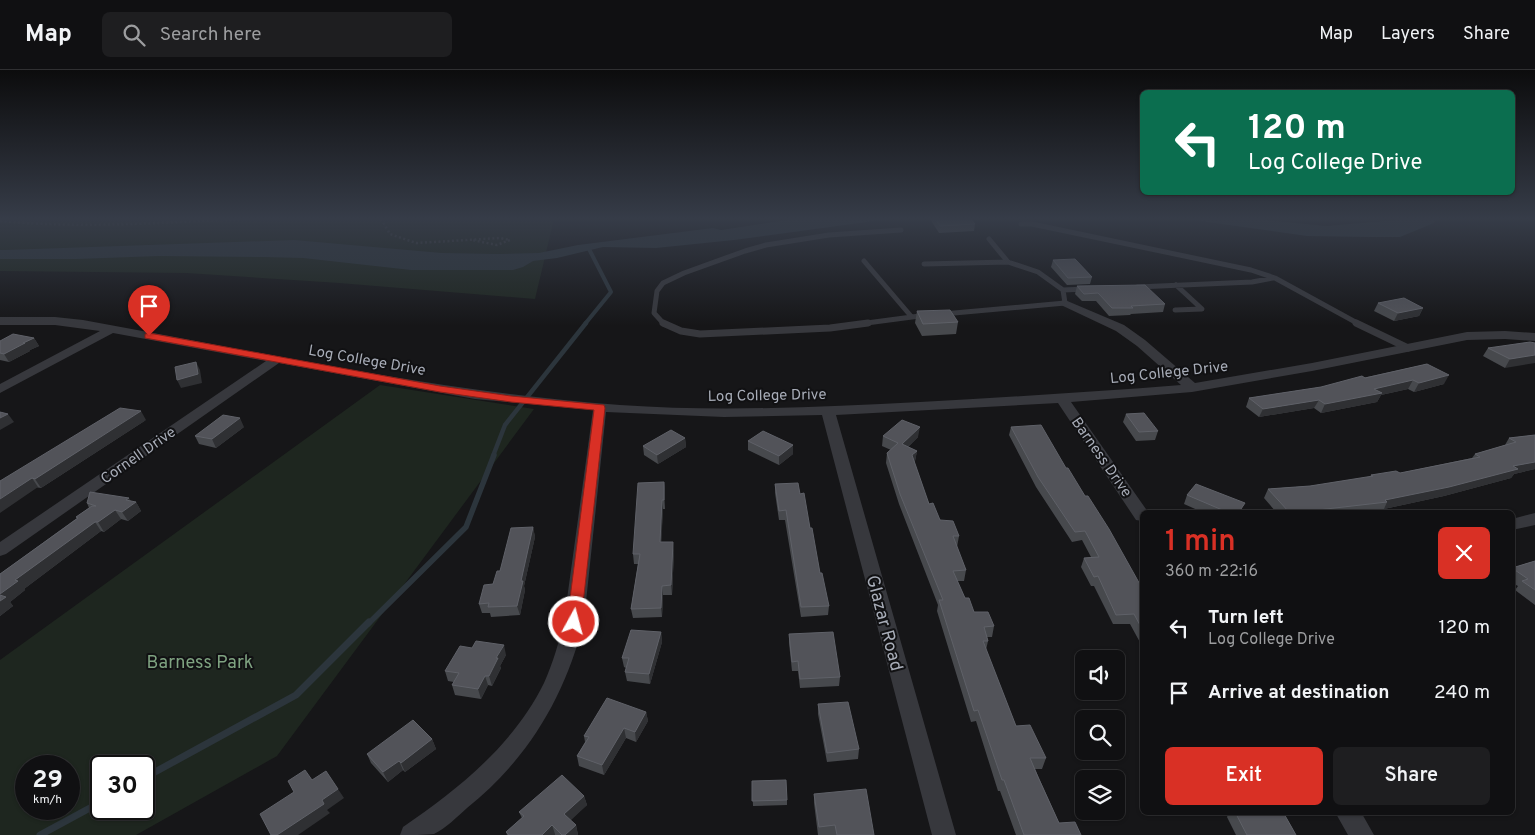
<!DOCTYPE html>
<meta charset="utf-8">
<style>
:root{--surface:#101012;--page:#1e1e20;--text:#f1f3f6;--muted:#9c9d9f;--line:#303032;--accent:#d93025}
body{margin:0;font-family:Overpass,sans-serif;background:var(--page);color:var(--text);height:100vh;display:flex;flex-direction:column;font-size:19px;white-space:nowrap}
*{box-sizing:border-box;margin:0}
p{font-size:16px;color:var(--muted)}
.icon{flex:none;width:28px;height:28px;fill:none;stroke:currentColor;stroke-width:2;stroke-linecap:round;stroke-linejoin:round}
.map{position:relative;flex:1;overflow:hidden}
.side{position:absolute;left:1140px;top:440px;width:375px;height:305px;display:flex;flex-direction:column;background:var(--surface);border-radius:8px;box-shadow:0 1px 4px #0004,0 0 0 1px var(--line)}
.side>*{flex:none}
.banner{position:absolute;left:1140px;top:20px;width:375px;height:105px;border-radius:8px;box-shadow:0 1px 4px #0004,0 0 0 1px var(--line);background:#0b6e4f;color:#fff;overflow:hidden}
.tools{position:absolute;left:1075px;top:580px;display:grid;gap:10px}
.tools a{display:grid;place-items:center;width:50px;height:50px;border-radius:8px;background:var(--surface);box-shadow:0 1px 4px #0004,0 0 0 1px var(--line);font-size:25px}
.speed{position:absolute;left:15px;top:685px;display:flex;gap:10px;font-size:25px;font-weight:700;text-align:center}
.speed>*{display:grid;place-content:center;width:65px;height:65px;border-radius:50%;background:var(--surface);box-shadow:0 1px 4px #0004,0 0 0 1px var(--line);line-height:1}
.speed small{font-size:12px;font-weight:400}
.speed .limit{border:2px solid #111;border-radius:8px;background:#fff;color:#111}
.pin{position:absolute;display:grid;place-items:center;width:42px;height:42px;color:#fff;margin:-51px -21px;border-radius:50% 50% 50% 0;rotate:-45deg;box-shadow:0 0 5px #0007}
.pin .icon{rotate:45deg}
.me{position:absolute;width:55px;margin:-28px;rotate:7deg;stroke-linejoin:round;filter:drop-shadow(0 0 4px #0008)}
.turn{display:flex;align-items:center;gap:18px;height:105px;padding:0 25px;font-size:22px}
.turn .icon{width:65px;height:65px;stroke-width:2.5}
.turn b{display:block;font-size:35px;line-height:42px}
.round{display:grid;place-items:center;flex:none;width:52px;height:52px;border-radius:8px;background:var(--page)}
.headline{display:flex;align-items:center;justify-content:space-between;height:85px;padding:0 25px}
h1{font-size:30px;font-weight:600;line-height:38px;color:var(--accent)}
.button{display:flex;gap:10px;margin-top:auto;padding:10px 25px}
.button a{flex:1;height:58px;border-radius:8px;background:var(--accent);color:#fff;font-size:20px;font-weight:600;line-height:58px;text-align:center}
.button a+a{background:var(--page);color:var(--text)}
ul{padding:0;list-style:none}
li{display:flex;align-items:center;gap:15px;height:65px;padding:0 25px}
li div{flex:1}
li b{display:block;font-size:19px}
li em{font-style:normal}
header{display:flex;align-items:center;gap:30px;box-sizing:border-box;height:70px;padding:0 25px;background:var(--surface);border-bottom:1px solid var(--line)}
header strong{font-size:24px}
nav{display:flex;gap:28px;margin-inline-start:auto;font-size:18px}
.search{width:350px;height:45px;background:var(--page);display:flex;align-items:center;gap:12px;box-sizing:border-box;padding:0 18px;border-radius:8px;color:var(--muted);font-size:19px}
.map>svg:first-child{display:block}
</style>
<header>
<strong>Map</strong>
<div class="search"><svg class="icon" aria-label="search" viewBox="0 0 24 24"><circle cx="10" cy="10" r="6"/><path d="M15 15l6 6"/></svg>Search here</div>
<nav><a>Map</a><a>Layers</a><a>Share</a></nav>
</header>
<div class="map">
<svg width="1535" height="765" viewBox="0 0 1535 765">
<rect width="100%" height="100%" fill="#161618"/>
<path fill="#1e261f" fill-rule="evenodd" d="M0,149H554L535,229L339,213L186,203L0,201Z
M380,315L534,339L277,686L136,765H0V590ZM26,696H69V739H26ZM101,696H144V739H101Z"/>
<path fill="#2c353c" d="M793,149H889L734,170L656,178L603,177L557,188L533,191L523,197L513,200H411L303,188L263,187L159,186L77,189H0V180H5L294,170L442,183L498,184L539,183L578,175L713,158L721,160Z
M1186,149H1256L1326,156L1408,149H1436L1434,153L1400,167H1370L1307,166Z"/>
<g fill="none" stroke-linecap="round" stroke-linejoin="round">
<path stroke="#2c353c" stroke-width="4" d="M585,254L611,222L588,177"/>
<path stroke="#2c353c" stroke-width="4.5" d="M493,386L505,355L586,253"/>
<path stroke="#2c353c" stroke-width="5.5" d="M368,554L466,457L494,385"/>
<path stroke="#2c353c" stroke-width="7" d="M144,708L296,625L369,552
M40,765L101,732"/>
<path stroke="#3d3f44" stroke-width="2.5" stroke-dasharray="2 2.5" stroke-linecap="butt" d="M381,149L390,164L416,173L500,168L510,170L497,175L472,170
M0,151C84,159 167,152 251,149"/>
<path stroke="#37383d" stroke-width="5" d="M1021,154H1032L1251,200L1275,208L1359,254
M864,191L910,245
M924,194L1008,192
M1137,217L1252,212L1273,208
M1063,220L1086,219
M1175,240L1202,239L1176,215
M943,244L1065,233L1063,220L1038,202L1008,192L989,169
M664,254L654,243L657,221L663,213L684,203L745,181L766,175L829,165L901,160
M859,254L927,245"/>
<path stroke="#37383d" stroke-width="7" d="M663,253L681,261L700,264L830,258L868,253
M1356,253L1408,278"/>
<path fill="#37383d" fill-rule="evenodd" d="M1065,230L1124,255L1145,270L1195,313L1312,293L1467,262L1505,261L1535,263V271L1505,269L1467,270L1312,301L1192,322L1071,332L1148,442H1142V451L1136,450L1058,333L836,345L956,765H932L822,345L724,347L606,342L584,551C565,627 528,689 467,738C457,747 446,758 434,764C426,765 409,765 400,765L403,757C459,719 514,674 544,613C553,593 559,572 564,551L593,340L475,329L279,293L6,484L0,486V472L266,291L113,263L0,323V314L100,261L55,255H0V247H55L83,250C261,282 439,322 620,335C720,342 820,337 920,332C1007,327 1094,322 1181,315L1137,276L1116,261L1061,235L1059,233L1061,231Z
M1535,443V455L1512,460V449Z
M1335,742H1361L1374,765H1348Z"/>
</g>
<path fill="#47494d" d="M930,149H971L975,154L974,161L939,163Z
M1053,190L1092,207L1090,214L1067,215L1051,197Z
M1077,216L1165,234L1163,242L1131,244L1130,245L1109,246L1096,231H1082L1075,224Z
M1378,233L1423,238L1419,246L1394,251L1374,241Z
M917,241L958,252L956,264L922,266L915,253Z
M34,268L39,276L30,280V281L9,292L0,290V271Z
M1535,273L1505,298L1483,286L1488,278Z
M1427,294L1444,314L1414,322L1408,319L1381,325L1377,332L1321,343L1314,338L1259,347L1246,337L1249,328L1321,317Z
M1126,344L1158,361L1155,370L1136,371L1123,352Z
M146,350L41,418L0,411Z
M244,357L216,378L199,374L195,366Z
M1011,357L1066,398L1085,426L1142,518V576L1130,554H1113L1094,516H1091L1081,497L1084,488L1091,487L1082,470L1072,472L1036,417L1009,365Z
M1535,365V399L1514,404L1511,408L1444,426L1384,439L1382,442H1276L1264,428L1268,419L1310,416L1370,407L1371,405L1400,403L1472,388L1475,384L1505,375L1509,368Z
M883,366L918,367L908,377L917,381L915,391L914,392L929,434L940,450L959,466L957,477L966,500L964,511H957L965,528L974,542L994,556L992,567H987L988,571L986,580L1016,656L1046,688L1042,699H1035L1059,753L1081,765H1016L1000,721H998L976,651L971,652L937,541L938,535L899,434L886,393L887,383L891,380L882,376Z
M685,368L686,377L658,394L644,385L643,376Z
M748,371L793,375V384L779,395L748,380Z
M664,412L665,421V439H663L661,472L674,481L672,525H663L662,547L633,548L631,539L638,494H634L633,484Z
M775,414L800,424L810,458L820,503L829,536L828,545L801,547L785,450H779L775,423Z
M1187,425L1241,442H1202L1184,434Z
M136,432L141,441L128,451L121,449L104,462L101,461L24,519L25,520L10,532L13,536L0,546V504L77,448L76,447L89,438L87,433Z
M533,457L535,467L524,516L525,520L520,545L491,547L490,543H482L479,534L493,514L500,501Z
M1535,491V535L1515,520L1518,516L1512,513V498Z
M661,562L662,572L650,614L627,611L625,602L626,598L624,597L622,588Z
M789,564L840,607L839,616L800,618L798,601H792L789,573Z
M506,585L500,596L501,598L492,616L488,615L481,629L455,625L452,615L454,612L448,611L445,601Z
M818,634L859,679L858,689L827,692L818,644Z
M646,642L648,651L636,672L626,668L604,705L579,696L577,686L585,672L584,666Z
M432,669L436,679L405,702L403,700L388,712L371,693L367,684Z
M752,711L787,730V735L753,736Z
M814,724L874,765H818L814,733Z
M584,726L587,735L570,750L576,755L578,765H507L506,762L522,748L519,742Z
M1229,742H1283L1296,765H1236L1227,747Z"/>
<path fill="#2f3033" d="M1423,238L1419,246L1394,251L1398,243Z
M34,268L39,276L30,280V281L9,292L4,284Z
M1535,285V293L1505,298L1510,289Z
M196,292L200,300L202,313L181,318L177,310Z
M1449,305L1444,314L1414,322L1419,313Z
M1413,310L1408,319L1381,325L1377,332L1321,343L1325,334L1374,319Z
M1319,330L1314,338L1259,347L1263,339Z
M141,341L146,350L41,418L35,409Z
M8,344L14,352L0,360V348Z
M240,348L244,357L216,378L212,369Z
M920,357L918,367L900,384L902,374Z
M685,368L686,377L658,394L657,385Z
M793,375V384L779,395V386Z
M917,381L915,391L911,395L912,385Z
M1535,392V399L1514,404L1511,408L1444,426L1384,439L1387,432L1385,430L1513,396Z
M32,408L38,417L0,443V429Z
M664,412L665,421V439L664,430Z
M129,428L133,434L136,432L141,441L128,451L122,442L126,430Z
M662,430L663,439L661,482L660,472Z
M115,440L121,449L104,462L98,452Z
M95,452L101,461L24,519L25,520L10,532L13,536L0,546V524L15,510Z
M533,457L535,467L524,516L525,520L520,545L517,536L521,511Z
M673,472L674,481L672,525L671,515Z
M662,516L663,525L662,547L661,538Z
M661,562L662,572L650,614L649,604Z
M504,575L506,585L500,596L501,598L492,616L489,606L496,588Z
M485,606L488,615L481,629L478,619Z
M646,642L648,651L636,672L635,662Z
M624,658L626,668L604,705L602,695Z
M432,669L436,679L405,702L401,693Z
M399,691L403,700L388,712L383,702Z
M338,719L344,728L327,740L330,743L298,765H277L322,730Z
M584,726L587,735L567,754L564,744Z
M552,755L555,764V765H542Z
M576,755L578,765H565Z"/>
<path fill="#525359" stroke="#5f6168" d="M935,149H971L975,154L940,156Z
M1075,189L1092,207L1068,208L1053,190Z
M1145,215L1165,234L1131,236L1133,238H1112L1098,223L1084,224L1077,216Z
M1404,228L1423,238L1398,243L1378,233Z
M950,240L958,252L923,254L917,241Z
M13,264L34,268L23,273H25L4,284L0,283V271Z
M1530,272L1535,273V285L1510,289L1488,278Z
M196,292L198,304L177,310L175,297Z
M1427,294L1449,305L1419,313L1413,310L1374,319L1382,323L1325,334L1319,330L1263,339L1249,328L1321,317L1362,306L1365,308Z
M120,338L141,341L35,409L32,408L0,429V411Z
M0,342L8,344L0,348Z
M1144,343L1158,361L1139,362L1126,344Z
M223,345L240,348L212,369L195,366Z
M902,350L920,357L902,374L917,381L912,385L929,434L933,433L940,450L953,451L959,466H953L966,500L953,501L965,528H969L974,542H988L994,556L984,557L988,571H983L1016,656L1030,655L1046,688H1030L1038,707L1059,753L1075,752L1081,765H1024L1004,710H1002L978,640L974,641L939,530H943L900,424L887,383L898,373L883,366Z
M1041,355L1066,398H1068L1085,426H1088L1109,459L1142,518V559L1134,544L1116,545L1098,506L1094,507L1084,488L1099,487L1085,461L1075,462L1038,407L1011,357Z
M671,360L685,368L657,385L643,376Z
M763,361L793,375L779,386L748,371Z
M1535,365V392L1513,396L1518,399L1449,417L1385,430L1387,432L1300,442H1289L1268,419L1310,416L1373,406L1371,405L1396,401L1400,403L1480,387L1475,384L1516,372L1509,368Z
M664,412V430H662L660,472H673L671,515L662,516L661,538L631,539L640,484H633L638,413Z
M798,413L800,424L804,423L810,458H812L820,503H822L829,536L801,537L786,440L779,441L775,414Z
M1196,414L1245,433L1239,442H1227L1187,425Z
M90,422L129,428L126,430L136,432L122,442L115,440L98,452H95L15,510L18,511L0,524V504L78,448L76,447L92,436H96L87,433Z
M533,457L521,511H523L517,536L488,537L489,533L479,534L484,515L493,514L497,501H500L511,458Z
M1535,491V520L1522,511L1528,509L1512,498Z
M0,525L6,527L0,531Z
M631,560L661,562L649,604L625,602L629,588H622Z
M833,562L840,607L800,609L798,591L792,592L789,564Z
M476,571L504,575L496,588H498L489,606H485L478,619L452,615L459,603L445,601L460,576L472,578Z
M607,628L646,642L635,662L624,658L602,695L577,686L589,667L584,666Z
M848,632L859,679L827,683L818,634Z
M413,650L432,669L401,693L399,691L383,702L367,684Z
M305,700L312,710L326,701L338,719L322,730L324,734L277,765H271L260,744L294,722L288,711Z
M562,705L584,726L564,744L576,755L565,765H562L552,755L542,765H509L506,762L524,746L519,742Z
M786,710L787,730L752,731V711Z
M1512,712H1514L1512,726Z
M866,719L874,765H837L835,755L819,757L814,724Z
M1235,742H1283L1296,765H1247Z"/>
<linearGradient id="sky" x2="0" y2="1"><stop stop-color="#0c0c0d"/><stop offset="0.58" stop-color="#363c48"/><stop offset="1" stop-color="#363c48" stop-opacity="0"/></linearGradient>
<rect width="1535" height="256" fill="url(#sky)"/>
<path fill="#d93025" stroke="#8d1f18" d="M149,263L440,316L511,326L604,335L605,338L581,552L579,555L574,557L569,555L567,552L594,340L511,332L440,322L145,268V264Z"/>
<g text-anchor="middle" stroke-width="4" stroke-linejoin="round" paint-order="stroke">
<g font-size="15" fill="#a8adb8" stroke="#111113">
<text transform="translate(367 290) rotate(10)" y="5">Log College Drive</text>
<text transform="translate(1169 302) rotate(-6)" y="5">Log College Drive</text>
<text transform="translate(767 325) rotate(-1)" y="5">Log College Drive</text>
<text transform="translate(138 385) rotate(-35)" y="5">Cornell Drive</text>
<text transform="translate(1102 387) rotate(55)" y="5">Barness Drive</text>
</g>
<g font-size="18" fill="#a8adb8" stroke="#111113">
<text transform="translate(885 553) rotate(75)" y="6">Glazar Road</text>
</g>
<g font-size="18" fill="#7fa381" stroke="#111113">
<text x="200" y="598">Barness Park</text>
</g>
</g>
</svg>
<div class="tools">
<a><svg class="icon" aria-label="sound" viewBox="0 0 24 24"><path d="M4 9h4l5-4v14l-5-4H4zM17 9q2 3 0 6"/></svg></a>
<a><svg class="icon" aria-label="search" viewBox="0 0 24 24"><circle cx="10" cy="10" r="6"/><path d="M15 15l6 6"/></svg></a>
<a><svg class="icon" aria-label="layers" viewBox="0 0 24 24"><path d="M12 4l9 5-9 5-9-5zM3 14l9 5 9-5"/></svg></a>
</div>
<div class="speed"><div>29<small>km/h</small></div><div class="limit">30</div></div>
<div class="pin" style="left:149px;top:266px;background:#d93025"><svg class="icon" aria-label="arrive" viewBox="0 0 24 24"><path d="M6 21V4h12l-3 4 3 4H6"/></svg></div>
<svg class="me" style="left:574px;top:552px" viewBox="-20 -20 40 40"><circle r="17" fill="#d93025" stroke="#fff" stroke-width="3"/><path d="M0-11L8 9 0 5-8 9z" fill="#fff"/></svg>
<div class="banner">
<div class="turn"><svg class="icon" aria-label="left" viewBox="0 0 24 24"><path d="M17 20v-9H6M10 6l-5 5 5 5"/></svg><div><b>120 m</b>Log College Drive</div></div>
</div>
<section class="side">
<div class="headline"><div><h1>1 min</h1><p>360 m · 22:16</p></div><a class="round" style="background:#d93025;color:#fff"><svg class="icon" aria-label="close" viewBox="0 0 24 24"><path d="M6 6l12 12M18 6L6 18"/></svg></a></div>
<ul>
<li><svg class="icon" aria-label="left" viewBox="0 0 24 24"><path d="M17 20v-9H6M10 6l-5 5 5 5"/></svg><div><b>Turn left</b><p>Log College Drive</p></div><em>120 m</em></li>
<li><svg class="icon" aria-label="arrive" viewBox="0 0 24 24"><path d="M6 21V4h12l-3 4 3 4H6"/></svg><div><b>Arrive at destination</b></div><em>240 m</em></li>
</ul>
<div class="button"><a>Exit</a><a>Share</a></div>
</section>
</div>
